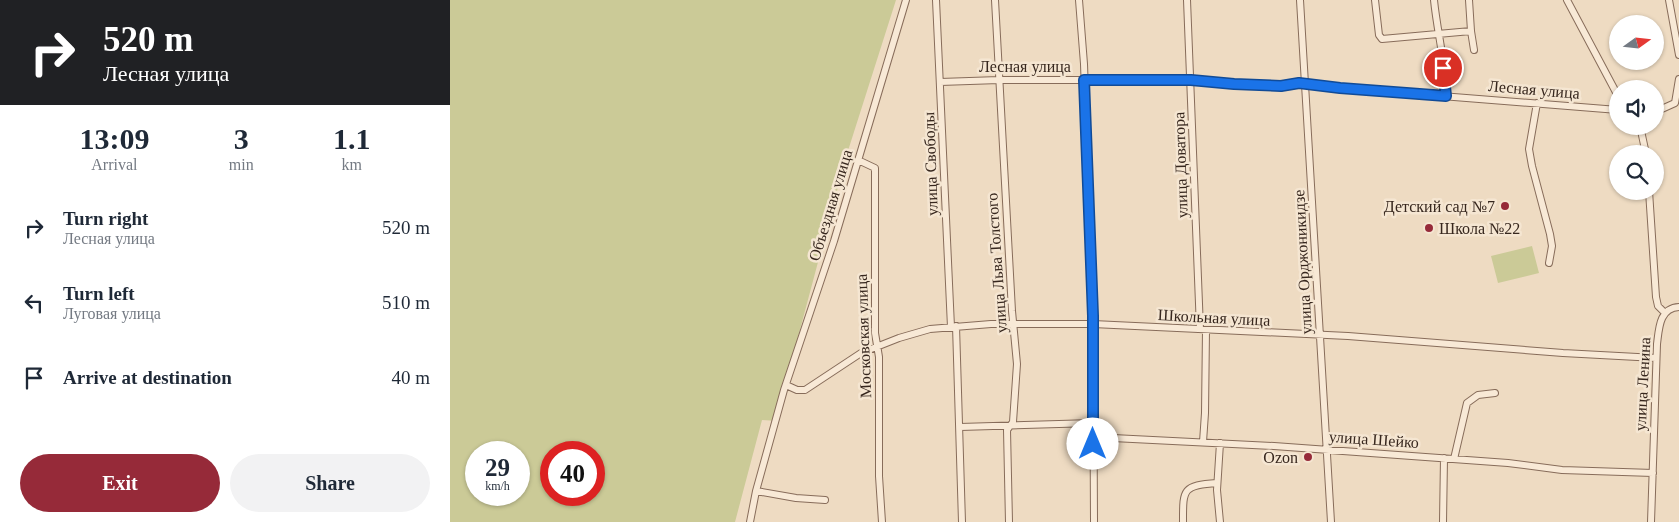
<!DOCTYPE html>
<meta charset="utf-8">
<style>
:root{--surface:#fff;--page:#f2f2f3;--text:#1f2937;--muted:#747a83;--accent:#962a39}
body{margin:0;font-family:Georgia,serif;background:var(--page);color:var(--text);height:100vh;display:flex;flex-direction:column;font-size:19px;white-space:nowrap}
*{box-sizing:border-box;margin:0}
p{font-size:16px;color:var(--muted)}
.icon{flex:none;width:28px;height:28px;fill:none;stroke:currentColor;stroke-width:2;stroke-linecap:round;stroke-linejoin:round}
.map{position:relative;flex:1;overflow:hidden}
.side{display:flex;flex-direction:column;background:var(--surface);width:450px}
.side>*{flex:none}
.guide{background:#202124;color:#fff;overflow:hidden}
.needle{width:32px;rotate:75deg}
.tools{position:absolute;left:1159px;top:15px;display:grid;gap:10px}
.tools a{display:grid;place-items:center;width:55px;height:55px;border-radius:50%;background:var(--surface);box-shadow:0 1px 4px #0004;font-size:25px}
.speed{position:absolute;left:15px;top:441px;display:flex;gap:10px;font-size:25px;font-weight:700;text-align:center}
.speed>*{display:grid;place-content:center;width:65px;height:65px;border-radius:50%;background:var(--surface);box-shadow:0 1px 4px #0004;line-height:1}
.speed small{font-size:12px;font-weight:400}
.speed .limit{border:8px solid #d22;background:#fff;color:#111}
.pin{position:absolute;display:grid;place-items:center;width:42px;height:42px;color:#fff;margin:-21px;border:2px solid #fff;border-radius:50%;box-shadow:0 1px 5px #0007}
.me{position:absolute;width:55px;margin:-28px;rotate:0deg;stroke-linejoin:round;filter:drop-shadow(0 0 4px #0008)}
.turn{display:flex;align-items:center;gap:18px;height:105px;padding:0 20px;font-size:22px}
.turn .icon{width:65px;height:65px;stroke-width:2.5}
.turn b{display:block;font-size:35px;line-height:42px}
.eta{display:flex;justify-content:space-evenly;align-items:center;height:85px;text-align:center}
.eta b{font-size:30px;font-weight:700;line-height:35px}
.cta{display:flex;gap:10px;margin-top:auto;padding:10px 20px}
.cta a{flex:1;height:58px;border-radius:30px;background:var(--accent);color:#fff;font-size:20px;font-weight:700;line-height:58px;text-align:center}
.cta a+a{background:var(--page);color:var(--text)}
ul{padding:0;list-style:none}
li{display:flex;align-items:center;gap:15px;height:75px;padding:0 20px}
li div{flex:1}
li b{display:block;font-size:19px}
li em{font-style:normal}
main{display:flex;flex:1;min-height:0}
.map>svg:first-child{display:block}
</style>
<main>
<section class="side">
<div class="guide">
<div class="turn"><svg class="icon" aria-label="right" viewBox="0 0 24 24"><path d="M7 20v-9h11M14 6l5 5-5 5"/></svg><div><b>520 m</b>Лесная улица</div></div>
</div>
<div class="eta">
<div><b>13:09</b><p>Arrival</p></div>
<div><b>3</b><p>min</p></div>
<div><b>1.1</b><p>km</p></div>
</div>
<ul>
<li><svg class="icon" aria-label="right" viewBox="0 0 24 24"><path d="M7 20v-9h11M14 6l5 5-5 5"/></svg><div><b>Turn right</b><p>Лесная улица</p></div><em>520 m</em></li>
<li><svg class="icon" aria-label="left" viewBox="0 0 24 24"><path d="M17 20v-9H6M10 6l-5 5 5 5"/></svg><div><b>Turn left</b><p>Луговая улица</p></div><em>510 m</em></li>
<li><svg class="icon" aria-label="arrive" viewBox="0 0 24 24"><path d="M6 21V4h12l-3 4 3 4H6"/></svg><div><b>Arrive at destination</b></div><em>40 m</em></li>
</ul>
<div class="cta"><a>Exit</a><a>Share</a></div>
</section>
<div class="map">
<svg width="1229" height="522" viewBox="0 0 1229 522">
<rect width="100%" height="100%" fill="#eedbc2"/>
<path fill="#cbca97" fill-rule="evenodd" d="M0,0H446L396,157L335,386L328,421L312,420L285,522H0ZM26,452H69V495H26ZM101,452H144V495H101Z
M1082,246L1089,273L1048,283L1041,256Z"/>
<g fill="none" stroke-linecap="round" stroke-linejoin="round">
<g stroke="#876c5a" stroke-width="8">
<path id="minor" d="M486,0L501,327
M545,0L562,311L567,364L563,422L557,430L559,522
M629,0L634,64L643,316L644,522
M737,0L750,329
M850,0L881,522
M925,0L929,35L932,39L1021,31
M984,0C987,31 996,65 996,95
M1019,0L1021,31L1024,50
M1117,0L1168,96
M1219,0L1229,55
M490,82L549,80H741L784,84L831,85L849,83L891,88L1168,110
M1087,103L1079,149L1082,166L1100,234L1102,246L1099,263
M1205,112L1225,103L1229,79
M1190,126L1196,154
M408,160L425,168V333L429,357V476L432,522
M1199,191L1206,297L1208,306L1215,313
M506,326L512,522
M336,385L347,390H355L411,353L449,338L480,329L541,324H643L898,336L1113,353L1206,358
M510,427L643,423
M643,437L824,446L1058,463L1112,470L1203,473
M753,442L755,413L756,330
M1004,459L1017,403L1028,395L1045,393
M306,491L346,498L375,500
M300,522L306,491L334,390L384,241L456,0
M733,522C733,490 732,485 767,483
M770,522L767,490L770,443
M993,522L994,458
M1201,522L1207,344C1209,329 1209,308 1229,307"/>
</g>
<use href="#minor" stroke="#f8e9d6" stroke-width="6"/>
</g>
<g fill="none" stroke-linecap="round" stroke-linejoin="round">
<g stroke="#114b97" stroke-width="12">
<path id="route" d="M643,444V316L634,80H741L784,84L831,86L849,83L890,88L996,96L993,68"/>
</g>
<use href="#route" stroke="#1a73e8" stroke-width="9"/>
</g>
<g fill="#962a39" stroke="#f5e6d2" stroke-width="2">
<circle cx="1055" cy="206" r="5"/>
<circle cx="979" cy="228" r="5"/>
<circle cx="858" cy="457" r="5"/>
</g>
<g text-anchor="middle" stroke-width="5" stroke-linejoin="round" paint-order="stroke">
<g font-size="16" fill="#37271e" stroke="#f5e6d2">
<text x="575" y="72">Лесная улица</text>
<text transform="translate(1084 89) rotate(5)" y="6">Лесная улица</text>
<text transform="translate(480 164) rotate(-92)" y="6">улица Свободы</text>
<text transform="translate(730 165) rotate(-92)" y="6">улица Доватора</text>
<text transform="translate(380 205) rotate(-73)" y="6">Объездная улица</text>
<text transform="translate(852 262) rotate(-93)" y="6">улица Орджоникидзе</text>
<text transform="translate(546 263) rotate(-94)" y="6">улица Льва Толстого</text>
<text transform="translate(764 317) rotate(3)" y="6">Школьная улица</text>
<text transform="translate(413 336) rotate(-92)" y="6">Московская улица</text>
<text transform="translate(1192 384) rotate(-87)" y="6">улица Ленина</text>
<text transform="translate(924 439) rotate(4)" y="6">улица Шейко</text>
</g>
<g font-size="16" fill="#37271e" stroke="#f5e6d2" text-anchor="end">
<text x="1045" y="212">Детский сад №7</text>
<text x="989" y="234" text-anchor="start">Школа №22</text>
<text x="848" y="463">Ozon</text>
</g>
</g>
</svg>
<div class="tools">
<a><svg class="needle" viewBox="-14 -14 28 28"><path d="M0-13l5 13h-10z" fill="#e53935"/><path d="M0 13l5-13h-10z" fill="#747a83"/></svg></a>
<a><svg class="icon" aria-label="sound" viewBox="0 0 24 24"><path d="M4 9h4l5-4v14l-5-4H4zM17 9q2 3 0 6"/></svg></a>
<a><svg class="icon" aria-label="search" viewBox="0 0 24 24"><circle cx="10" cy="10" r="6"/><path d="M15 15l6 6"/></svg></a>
</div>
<div class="speed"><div>29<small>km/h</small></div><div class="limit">40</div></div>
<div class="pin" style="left:993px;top:68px;background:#d93025"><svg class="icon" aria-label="arrive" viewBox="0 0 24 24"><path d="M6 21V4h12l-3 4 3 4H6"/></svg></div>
<svg class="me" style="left:643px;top:444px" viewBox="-20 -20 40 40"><circle r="19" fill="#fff"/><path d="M0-13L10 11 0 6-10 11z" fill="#1a73e8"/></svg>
</div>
</main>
